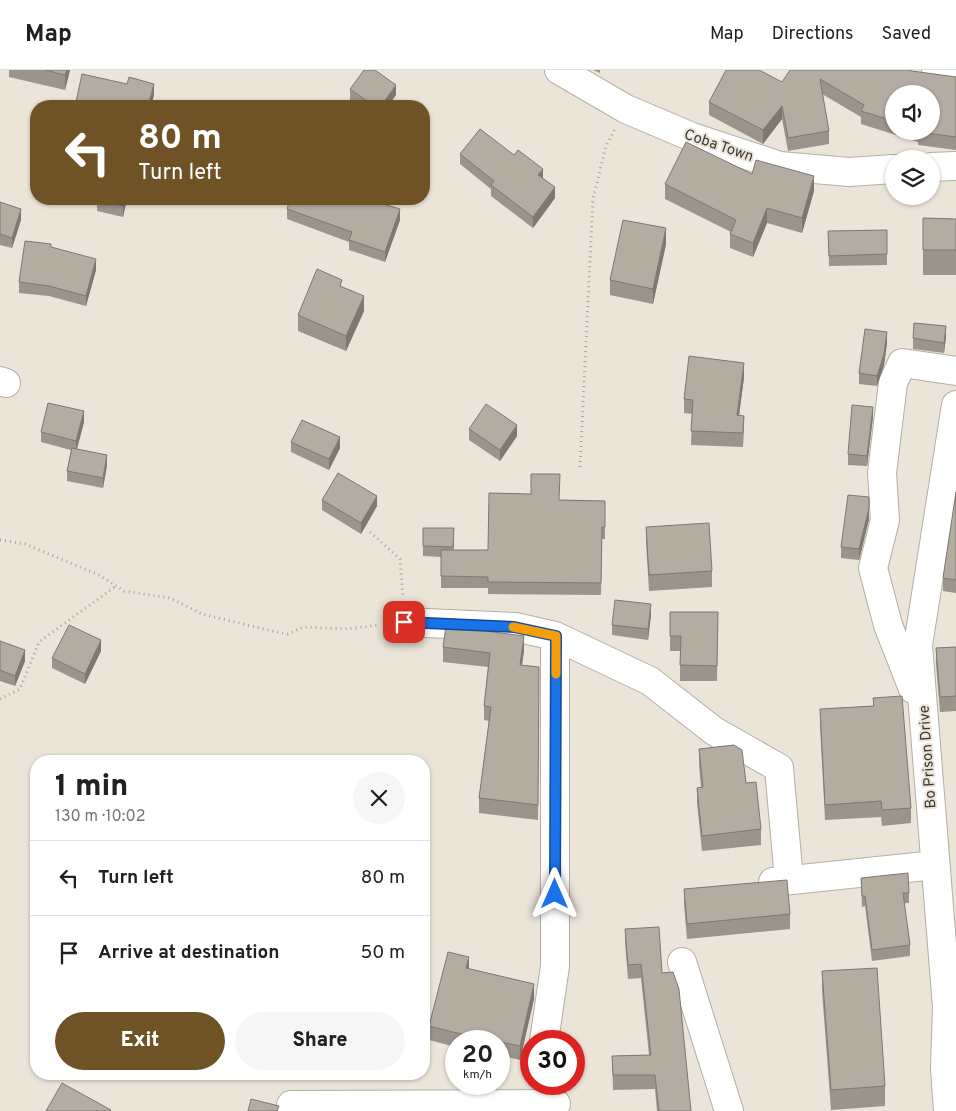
<!DOCTYPE html>
<meta charset="utf-8">
<style>
:root{--surface:#fff;--page:#f6f6f6;--text:#202124;--muted:#757577;--line:#e0e0e0;--accent:#6f5326}
body{margin:0;font-family:Overpass,sans-serif;background:var(--page);color:var(--text);height:100vh;display:flex;flex-direction:column;font-size:19px;white-space:nowrap}
*{box-sizing:border-box;margin:0}
p{font-size:16px;color:var(--muted)}
.icon{flex:none;width:28px;height:28px;fill:none;stroke:currentColor;stroke-width:2;stroke-linecap:round;stroke-linejoin:round}
.map{position:relative;flex:1;overflow:hidden}
.side{position:absolute;left:30px;top:685px;width:400px;height:325px;display:flex;flex-direction:column;background:var(--surface);border-radius:20px;box-shadow:0 1px 4px #0004}
.side>*{flex:none}
.top-card{position:absolute;left:30px;top:30px;width:400px;height:105px;border-radius:20px;box-shadow:0 1px 4px #0004;background:#6f5326;color:#fff;overflow:hidden}
.tools{position:absolute;left:885px;top:15px;display:grid;gap:10px}
.tools a{display:grid;place-items:center;width:55px;height:55px;border-radius:50%;background:var(--surface);box-shadow:0 1px 4px #0004;font-size:25px}
.speed{position:absolute;left:445px;top:960px;display:flex;gap:10px;font-size:25px;font-weight:700;text-align:center}
.speed>*{display:grid;place-content:center;width:65px;height:65px;border-radius:50%;background:var(--surface);box-shadow:0 1px 4px #0004;line-height:1}
.speed small{font-size:12px;font-weight:400}
.speed .limit{border:8px solid #d22;background:#fff;color:#111}
.pin{position:absolute;display:grid;place-items:center;width:42px;height:42px;color:#fff;margin:-21px;border-radius:10px;box-shadow:0 2px 8px #0006}
.me{position:absolute;width:55px;margin:-28px;rotate:0deg;stroke-linejoin:round;filter:drop-shadow(0 0 4px #0008)}
.turn{display:flex;align-items:center;gap:18px;height:105px;padding:0 25px;font-size:22px}
.turn .icon{width:65px;height:65px;stroke-width:2.5}
.turn b{display:block;font-size:35px;line-height:42px}
.round{display:grid;place-items:center;flex:none;width:52px;height:52px;border-radius:26px;background:var(--page)}
.summary{display:flex;align-items:center;justify-content:space-between;height:85px;padding:0 25px}
h1{font-size:30px;font-weight:800;line-height:38px}
.button{display:flex;gap:10px;margin-top:auto;padding:10px 25px}
.button a{flex:1;height:58px;border-radius:30px;background:var(--accent);color:#fff;font-size:20px;font-weight:800;line-height:58px;text-align:center}
.button a+a{background:var(--page);color:var(--text)}
ul{padding:0;list-style:none}
li{display:flex;align-items:center;gap:15px;height:75px;padding:0 25px;border-top:1px solid var(--line)}
li div{flex:1}
li b{display:block;font-size:19px}
li em{font-style:normal}
header{display:flex;align-items:center;gap:30px;box-sizing:border-box;height:70px;padding:0 25px;background:var(--surface);border-bottom:1px solid var(--line)}
header strong{font-size:24px}
nav{display:flex;gap:28px;margin-inline-start:auto;font-size:18px}
.map>svg:first-child{display:block}
</style>
<header>
<strong>Map</strong>
<nav><a>Map</a><a>Directions</a><a>Saved</a></nav>
</header>
<div class="map">
<svg width="956" height="1041" viewBox="0 0 956 1041">
<rect width="100%" height="100%" fill="#ebe4d8"/>
<g fill="none" stroke-linecap="round" stroke-linejoin="round">
<g stroke="#b5afa3" stroke-width="30">
<path id="minor" d="M559,0L626,39L692,67L780,96L849,102L894,99
M936,0L956,5
M931,97L956,96
M0,311L6,313
M404,552L515,557L555,566L650,611L714,661L779,698L789,810
M913,619L888,555L873,498L885,450L882,403L893,313L902,293L956,301
M773,812L935,795
M682,892L729,1041
M544,971L555,896V566
M291,1035L556,1034
M948,1041L945,998L947,937L918,575L956,335"/>
</g>
<path stroke="#a8a299" stroke-width="3" stroke-dasharray="1 4" stroke-linecap="butt" d="M580,397L593,129L606,76L615,59
M370,462L400,489L403,528
M0,470L25,474L99,505L124,521L170,528L202,544L272,561L288,564L303,557L345,559L380,555
M0,629L20,619L39,572L116,516"/>
<use href="#minor" stroke="#fff" stroke-width="28"/>
</g>
<path fill="#9a948a" fill-rule="evenodd" d="M9,0H70L65,20L9,7Z
M593,0H600V3Z
M912,1L956,7V80L918,75V72L861,54V47L822,24L829,61V74L788,81L782,49L763,74L709,45V32L782,12ZM894,24L931,61H894Z
M350,19L396,25L388,36H360L350,30Z
M154,25L151,36H76V32Z
M460,84L543,109L555,128L533,158L491,126V119L460,94Z
M752,104L814,121L802,163L767,153L753,187L730,178V164L731,162L665,129V114Z
M127,129L123,147L97,141V130Z
M0,132L21,150L12,178L0,175Z
M287,139L400,150L385,192L349,180V172L287,149Z
M923,148L956,149V205H923Z
M828,161L887,184V195L829,196Z
M666,174L653,234L610,225V210Z
M51,177L96,200L86,236L49,226L19,223V212Z
M342,217L364,241L346,281L298,261V245Z
M946,266L944,283L913,279V268Z
M887,273L884,295L877,316L859,314V303Z
M744,307L739,346L744,360L743,377L691,375L692,344L684,343V329Z
M873,347L867,396L848,395V384Z
M84,352L77,379L107,395L103,418L67,411V401L71,380L41,372V362Z
M469,359L517,366L500,391L469,370Z
M291,372L340,378L329,400L291,382Z
M956,422V523L943,521V508Z
M322,430L377,436L361,464L322,440Z
M559,430L605,431V469H602L601,525L488,524V518H441V487L423,486V458H454V480H488Z
M869,449L859,490L841,488V477Z
M646,457L712,501V517L649,521L646,473Z
M670,542H718L717,611H680V581H670Z
M651,545L648,570L612,565V555Z
M0,571L25,591L15,616L0,611Z
M443,577L524,580L522,595L539,597L538,750L479,743V728L489,651L484,650V636L488,597L443,592Z
M956,577V641L940,642L936,594V578Z
M101,581L85,614L52,598V588Z
M873,628L911,738V753L882,756L881,747L825,750L820,654V639L873,636Z
M699,679L746,713L761,759V775L702,781L697,733V718L701,717L699,695Z
M861,808L909,823V833H904L910,875V886L872,891L865,836L862,837Z
M684,819L790,844V859L687,869L684,834Z
M625,859L662,903L691,1041H657L655,1019L613,1020L612,986L649,985L641,908L628,909L625,873Z
M469,899L534,929L520,990L499,985V971H456V977L429,970V956Z
M822,901L885,1016V1036L831,1040L822,921Z"/>
<path fill="#7d7871" d="M67,0H70L65,20V5Z
M154,14V25L151,36H148Z
M396,15V25L388,36H381Z
M782,36V49L763,74V60Z
M543,99V109L538,105Z
M814,106V121L802,163V148Z
M555,117V128L533,158V147Z
M124,129H127L123,147V136Z
M767,138V153L753,187V173Z
M21,139V150L12,178V168Z
M400,139V150L385,192V182Z
M666,158V174L653,234V219Z
M96,189V200L86,236V226Z
M364,226V241L346,281V266Z
M946,256V266L944,283V273Z
M887,262V273L884,295L877,316V306Z
M744,293V307L737,360V345Z
M873,337V347L867,396V386Z
M84,341V352L76,382V371Z
M517,355V366L500,391V380Z
M340,367V378L329,400V389Z
M107,385V395L103,418V408Z
M377,426V436L361,464V453Z
M869,438V449L859,490V479Z
M651,534V545L648,570V559Z
M524,566V580L520,609V595Z
M101,570V581L85,614V604Z
M25,580V591L15,616V606Z
M469,887V901L466,898Z
M534,914V929L520,990V976Z"/>
<path fill="#b3aca1" stroke="#7d7871" d="M45,0H67L65,5Z
M364,0H375L396,15L381,36H374L350,19Z
M726,0H759L782,12L790,0H908L912,1L956,7V67L918,62V61H931V24H894V51L861,41L864,35L820,9L829,61L788,68L782,36L763,60L709,32Z
M82,4L127,14L129,7L154,14L148,36H95L76,32Z
M480,59L514,85L518,80L543,99L538,105L555,117L533,147L491,115L494,111L460,84Z
M686,72L752,104L756,90L814,106L802,148L767,138L753,173L730,164L736,150L665,114Z
M98,129H124L123,136L97,130Z
M290,129H367L400,139L385,182L349,170L352,162L287,139Z
M0,132L21,139L12,168L0,164Z
M923,148L956,149V180H923Z
M623,150L666,158L653,219L610,210Z
M887,160V184L829,186L828,161Z
M25,171L51,174V177L96,189L86,226L49,216L19,212Z
M317,199L342,210L340,216L364,226L346,266L298,245Z
M914,253L946,256L944,273L913,268Z
M865,259L887,262L884,284L877,306L859,303Z
M689,286L744,293L737,345L744,346L743,363L691,361L693,330L684,329Z
M48,333L84,341L76,371L41,362Z
M486,334L517,355L500,380L469,359Z
M852,335L873,337L867,386L848,384Z
M302,350L340,367L329,389L291,372Z
M72,378L107,385L103,408L67,401Z
M338,403L377,426L361,453L322,430Z
M531,404H560L559,430L605,431V457H602L601,513L488,512V507L441,506V480H488L489,423L531,424Z
M956,422V510L943,508Z
M848,425L869,427V438L859,479L841,477Z
M709,453L712,501L649,505L646,457Z
M423,458H454L453,477L423,476Z
M615,530L651,534L648,559L612,555Z
M670,542H718L717,596L680,595L681,566H670Z
M69,555L101,570L85,604L52,588Z
M446,556L524,566L520,595L539,597L538,735L479,728L491,637L484,636L490,583L443,577Z
M0,571L25,580L15,606L0,600Z
M956,577V626L940,627L936,578Z
M902,626L911,738L882,740L881,731L825,735L820,639L874,636L873,628Z
M734,675L742,680L746,713L756,712L761,759L702,766L697,718L703,717L699,679Z
M908,803L909,823H903L910,875L872,880L865,826H862L861,808Z
M787,810L790,844L687,854L684,819Z
M659,857L662,903L673,902L679,919L691,1041H659L655,1005H613L612,986L651,985L641,894L628,895L625,859Z
M448,882L469,887L466,898L534,914L520,976L496,971H476L477,968L429,956Z
M877,898L885,1016L831,1020L822,901Z
M62,1013L111,1040L110,1041H46Z
M251,1029L279,1036L277,1041H248Z"/>
<g fill="none" stroke-linecap="round" stroke-linejoin="round">
<g stroke="#114b97" stroke-width="12">
<path id="route" d="M404,552L514,557L556,566L555,824"/>
</g>
<use href="#route" stroke="#1a73e8" stroke-width="9"/>
<path stroke="#f59e0b" stroke-width="9" d="M513,557L556,566V604"/>
</g>
<g text-anchor="middle" stroke-width="4" stroke-linejoin="round" paint-order="stroke">
<g font-size="15" fill="#3d3a35" stroke="#ebe4d8">
<text transform="translate(719 75) rotate(19)" y="5">Coba Town</text>
<text transform="translate(927 687) rotate(-94)" y="5">Bo Prison Drive</text>
</g>
</g>
</svg>
<div class="tools">
<a><svg class="icon" aria-label="sound" viewBox="0 0 24 24"><path d="M4 9h4l5-4v14l-5-4H4zM17 9q2 3 0 6"/></svg></a>
<a><svg class="icon" aria-label="layers" viewBox="0 0 24 24"><path d="M12 4l9 5-9 5-9-5zM3 14l9 5 9-5"/></svg></a>
</div>
<div class="speed"><div>20<small>km/h</small></div><div class="limit">30</div></div>
<div class="pin" style="left:404px;top:552px;background:#d93025"><svg class="icon" aria-label="arrive" viewBox="0 0 24 24"><path d="M6 21V4h12l-3 4 3 4H6"/></svg></div>
<svg class="me" style="left:555px;top:824px" viewBox="-20 -20 40 40"><path d="M0-17L14 15 0 8-14 15z" fill="#1a73e8" stroke="#fff" stroke-width="4"/></svg>
<div class="top-card">
<div class="turn"><svg class="icon" aria-label="left" viewBox="0 0 24 24"><path d="M17 20v-9H6M10 6l-5 5 5 5"/></svg><div><b>80 m</b>Turn left</div></div>
</div>
<section class="side">
<div class="summary"><div><h1>1 min</h1><p>130 m · 10:02</p></div><a class="round"><svg class="icon" aria-label="close" viewBox="0 0 24 24"><path d="M6 6l12 12M18 6L6 18"/></svg></a></div>
<ul>
<li><svg class="icon" aria-label="left" viewBox="0 0 24 24"><path d="M17 20v-9H6M10 6l-5 5 5 5"/></svg><div><b>Turn left</b></div><em>80 m</em></li>
<li><svg class="icon" aria-label="arrive" viewBox="0 0 24 24"><path d="M6 21V4h12l-3 4 3 4H6"/></svg><div><b>Arrive at destination</b></div><em>50 m</em></li>
</ul>
<div class="button"><a>Exit</a><a>Share</a></div>
</section>
</div>
